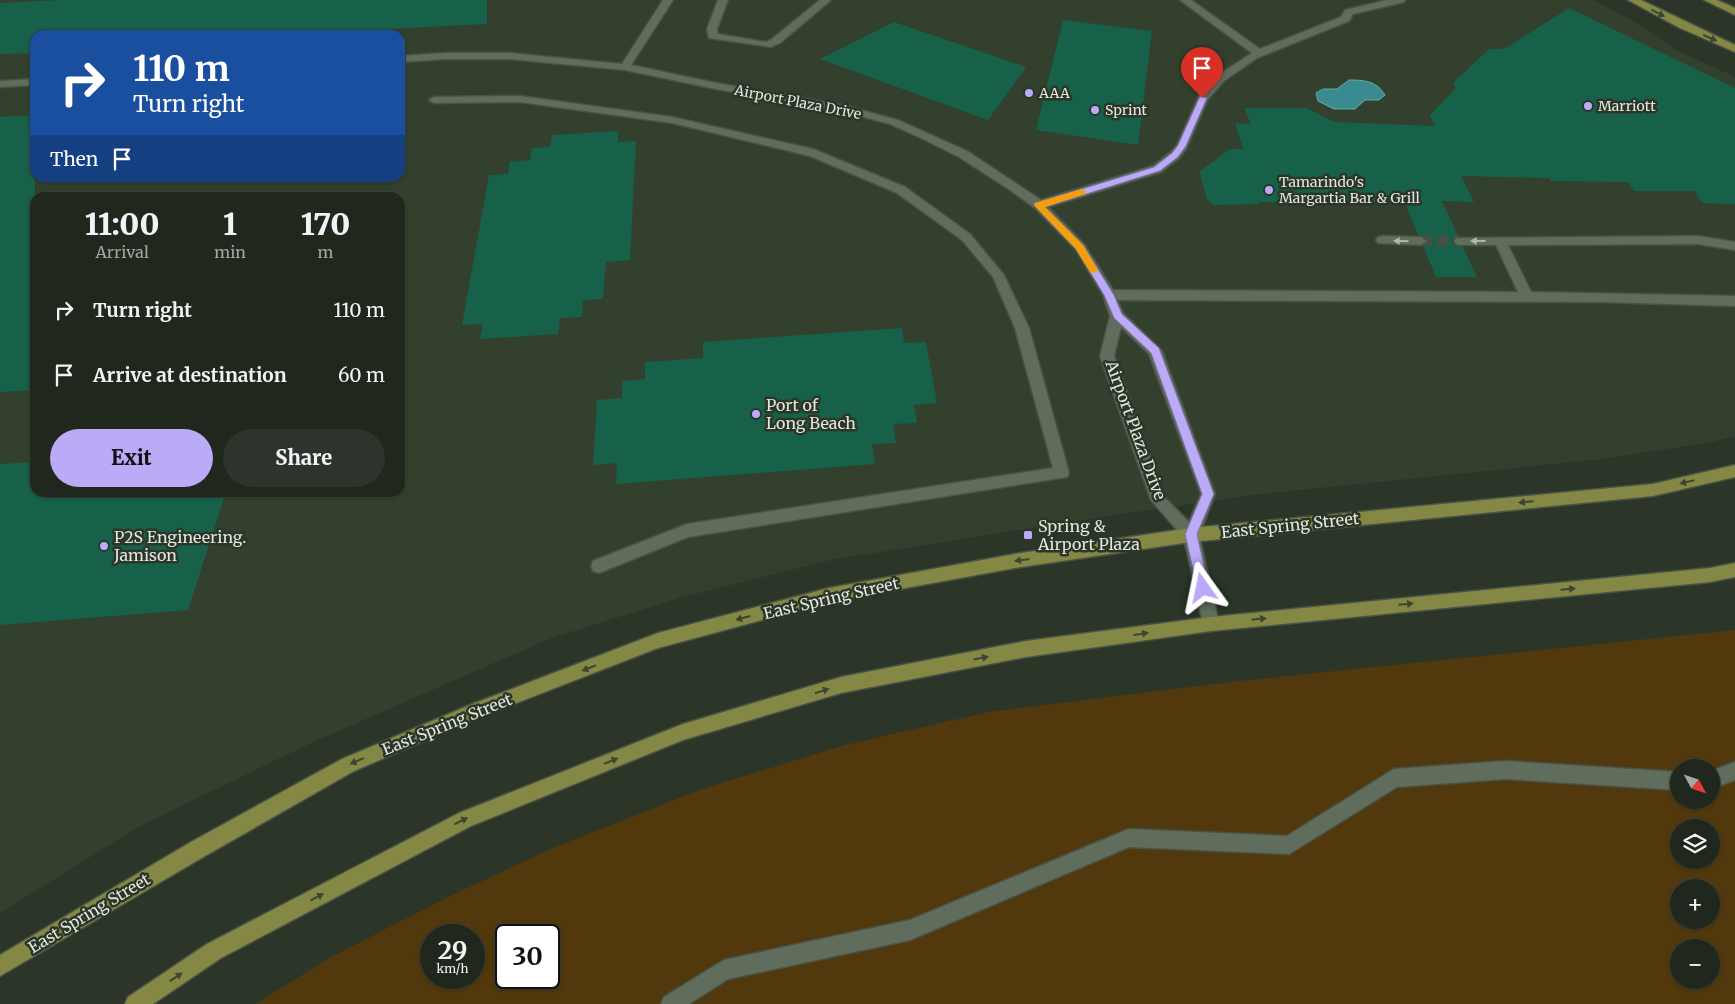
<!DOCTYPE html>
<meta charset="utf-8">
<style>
:root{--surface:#20281e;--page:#2d342b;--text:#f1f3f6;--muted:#a2a6a4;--line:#3d443c;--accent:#bbaaf6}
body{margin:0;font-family:Merriweather,serif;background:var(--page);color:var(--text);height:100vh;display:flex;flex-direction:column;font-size:19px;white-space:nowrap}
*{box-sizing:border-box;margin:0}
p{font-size:16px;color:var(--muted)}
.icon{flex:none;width:28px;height:28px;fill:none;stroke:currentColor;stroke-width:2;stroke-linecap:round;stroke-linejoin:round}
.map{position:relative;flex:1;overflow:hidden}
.panel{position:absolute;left:30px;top:192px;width:375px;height:305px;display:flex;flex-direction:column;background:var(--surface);border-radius:15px;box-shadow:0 1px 4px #0004,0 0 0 1px var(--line)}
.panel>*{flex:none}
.hud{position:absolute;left:30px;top:30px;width:375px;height:152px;border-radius:15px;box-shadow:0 1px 4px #0004,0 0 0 1px var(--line);background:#1a4fa0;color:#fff;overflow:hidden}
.needle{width:32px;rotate:130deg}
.controls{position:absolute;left:1670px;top:759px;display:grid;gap:10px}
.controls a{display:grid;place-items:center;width:50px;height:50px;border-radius:50%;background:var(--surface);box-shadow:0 1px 4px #0004,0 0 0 1px var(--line);font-size:25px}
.speed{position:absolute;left:420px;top:924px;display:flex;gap:10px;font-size:25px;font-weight:700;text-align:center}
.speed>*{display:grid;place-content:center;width:65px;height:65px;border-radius:50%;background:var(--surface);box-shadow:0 1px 4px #0004,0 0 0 1px var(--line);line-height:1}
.speed small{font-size:12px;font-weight:400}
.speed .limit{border:2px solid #111;border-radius:8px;background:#fff;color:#111}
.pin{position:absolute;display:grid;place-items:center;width:42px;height:42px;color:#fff;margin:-51px -21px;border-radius:50% 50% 50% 0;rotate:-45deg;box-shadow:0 0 5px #0007}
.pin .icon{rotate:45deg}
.me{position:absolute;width:55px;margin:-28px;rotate:348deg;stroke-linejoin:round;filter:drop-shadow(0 0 4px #0008)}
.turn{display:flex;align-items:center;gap:18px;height:105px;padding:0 20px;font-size:22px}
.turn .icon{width:65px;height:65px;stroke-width:2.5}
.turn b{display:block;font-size:35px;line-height:42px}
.then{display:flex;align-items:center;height:48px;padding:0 20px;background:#0003;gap:10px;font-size:19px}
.eta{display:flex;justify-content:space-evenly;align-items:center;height:85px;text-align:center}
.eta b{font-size:30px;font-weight:800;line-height:35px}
.button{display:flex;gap:10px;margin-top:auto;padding:10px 20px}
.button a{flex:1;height:58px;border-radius:30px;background:var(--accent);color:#111;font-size:20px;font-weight:800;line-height:58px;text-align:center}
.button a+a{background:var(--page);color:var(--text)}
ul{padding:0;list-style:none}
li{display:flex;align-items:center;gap:15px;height:65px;padding:0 20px}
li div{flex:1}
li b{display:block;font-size:19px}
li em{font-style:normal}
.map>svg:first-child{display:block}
</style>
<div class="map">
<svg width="1735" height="1004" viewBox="0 0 1735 1004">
<rect width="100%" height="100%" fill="#2b3628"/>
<path fill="#32402d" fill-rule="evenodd" d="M0,0H1594L1647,29L1674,49L1735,77V436L1712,442L1603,459L1261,494L1108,516L830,560L683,597L549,639L311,743L140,826L0,913ZM35,35H400V178H35ZM35,198H400V492H35Z"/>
<path fill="#51380d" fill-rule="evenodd" d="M1735,630V1004H255L331,957L454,894L555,847L699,790L845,745L988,712L1239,681ZM1679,768H1711V800H1679ZM1679,828H1711V860H1679ZM1679,888H1711V920H1679ZM431,935H474V978H431ZM506,935H549V978H506ZM1679,948H1711V980H1679Z"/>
<path fill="#398b90" stroke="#6ba7a7" d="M1349,80C1364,80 1377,81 1385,95L1379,100H1365L1355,109H1334L1318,101L1316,93L1323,89H1337Z"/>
<path fill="#17614b" d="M62,0H487V24L265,35H35V53L0,54V3Z
M1569,8L1735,88V204L1702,203L1694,191H1634L1628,182L1551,181L1549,178L1461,176L1474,202L1442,201L1458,236L1454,237L1452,242L1456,246L1463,247L1477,277H1436L1423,246L1429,240L1418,235L1404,201L1258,202L1259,204L1214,205L1207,199L1199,172L1230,149H1243L1235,123L1251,124L1244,108H1307L1334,122L1435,126L1430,115L1456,88L1453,83L1489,49H1504Z
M1063,20L1152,31L1138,145L1036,130Z
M894,22L1026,67L988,120L820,59Z
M35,115V390L0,392V117Z
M618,131V142L636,141L630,260L606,262L603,299L583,300L582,317L560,318L558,334L480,339L483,324L462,325L489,175L508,174L510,162L530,160L532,148L550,147L552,135Z
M902,328L904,343L926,342L937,403L914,405L917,423L893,424L896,443L872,444L875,464L616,484L617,463L593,465L597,400L622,398V381L645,379V362L703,358V342Z
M35,462V492H226L188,610L0,625V464Z"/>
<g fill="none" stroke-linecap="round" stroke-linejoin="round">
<path stroke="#465143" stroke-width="11" stroke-dasharray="11 5.5" stroke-linecap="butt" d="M1421,241H1460"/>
<g stroke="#495246" stroke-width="3">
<path id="minor" d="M663,0H673L631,65L716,83L846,106L898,120L967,151L1041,200L1153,166L1171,152L1177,145L1199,96L1217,76L1252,53L1180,0H1191L1260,49L1341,17L1345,10L1387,0H1405L1404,2L1353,14L1349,21L1257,58L1225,80L1208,99L1186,149L1179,158L1161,172L1048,207L1084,244L1113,290L1518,292L1496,245H1460L1456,244L1454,241L1456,238L1698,236L1735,242V250L1698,244L1508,245L1531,292L1735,296V306L1601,302L1117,300L1123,313L1162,351L1215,494L1199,535L1219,624L1217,629L1211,631L1205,629L1203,624L1184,538L1151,500L1100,356L1110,316L1103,295L1076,250L1035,208L1007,188L959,157L923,139L890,124L845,112L716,89L625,70L509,59H446L400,62V56L446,53H509L622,64ZM1121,327L1149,354L1201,494L1189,522L1164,497L1114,356Z
M718,0H728L717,29L718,34L766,42L772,39L820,0H831L780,43L771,47L709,38L707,29Z
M35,79V85L0,87V81Z
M520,96L672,117L813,149L905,187L970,234L1004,275L1029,328L1069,473L1067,477L688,537L599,573L593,571L591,566L593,561L687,524L1053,468L1015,328L993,277L962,240L897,193L810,156L672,123L520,102L434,103L429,100L434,97Z
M1382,236L1421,237L1427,241L1421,245L1378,243L1376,240L1378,237Z
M1505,761L1679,772V790L1505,779L1397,787L1289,854L1129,847L910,940L728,979L689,1004H661L664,997L724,960L910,920L1129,829L1287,836L1394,769Z
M1735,762V780L1711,789V771Z"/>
</g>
<g stroke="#495246" stroke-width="3">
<path id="major" d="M1628,0H1641L1735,45V52L1680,28Z
M1704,0H1717L1735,8V15Z
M1735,465V477L1653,496L1191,542L1015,568L829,602L658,648L475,719L354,771L205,856L0,976V955L191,842L342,759L470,705L658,633L829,588L1015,554L1191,528L1653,484Z
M1735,563V577L1710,582L1211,631L1026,657L841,693L683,740L471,826L221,958L153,1004H125L128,997L207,944L459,813L683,724L841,677L1026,641L1211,617L1710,568Z"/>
</g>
<use href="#minor" fill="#606c5c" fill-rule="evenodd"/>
<use href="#major" fill="#858744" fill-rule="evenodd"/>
</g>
<defs><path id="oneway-solid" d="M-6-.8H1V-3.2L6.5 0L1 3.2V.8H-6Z" transform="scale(1.25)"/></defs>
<g fill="#3d462e">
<use href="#oneway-solid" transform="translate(1658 13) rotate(27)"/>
<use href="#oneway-solid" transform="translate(1710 38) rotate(24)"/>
<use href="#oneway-solid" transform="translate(1687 482) rotate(167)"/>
<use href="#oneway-solid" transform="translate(1526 502) rotate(175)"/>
<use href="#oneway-solid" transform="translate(1022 560) rotate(173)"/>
<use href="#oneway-solid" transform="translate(1568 589) rotate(-5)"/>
<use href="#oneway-solid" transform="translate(1406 604) rotate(-5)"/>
<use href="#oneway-solid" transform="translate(743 618) rotate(165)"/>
<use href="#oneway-solid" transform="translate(1259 619) rotate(-6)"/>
<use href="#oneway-solid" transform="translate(1141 634) rotate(-8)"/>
<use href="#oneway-solid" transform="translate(981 658) rotate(-11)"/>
<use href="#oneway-solid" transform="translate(589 668) rotate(159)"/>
<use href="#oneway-solid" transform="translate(822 691) rotate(-17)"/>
<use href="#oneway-solid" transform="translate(357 761) rotate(157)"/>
<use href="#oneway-solid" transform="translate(611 761) rotate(-22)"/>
<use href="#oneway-solid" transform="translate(461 821) rotate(-26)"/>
<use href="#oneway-solid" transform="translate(317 897) rotate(-28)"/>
<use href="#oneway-solid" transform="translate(176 977) rotate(-34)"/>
</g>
<g fill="#adb6aa">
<use href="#oneway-solid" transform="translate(1401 241) rotate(-178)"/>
<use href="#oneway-solid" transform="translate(1478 241) rotate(-180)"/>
</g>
<path fill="#bbaaf6" stroke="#7a6ea0" d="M1200,96L1207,98L1186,146L1178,157L1160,171L1045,207L1083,245L1114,295L1122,314L1159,348L1214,494L1197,534L1209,588L1207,592L1203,594L1199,592L1197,588L1185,534L1202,494L1151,353L1114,318L1104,295L1076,249L1034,205L1035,203L1154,167L1172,153L1178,145Z"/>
<path fill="#f59e0b" d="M1082,189L1086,192L1085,194L1045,207L1083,245L1098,270L1094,273L1090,272L1076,249L1034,205L1035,203Z"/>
<g fill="#bbaaf6" stroke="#2b3628" stroke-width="2">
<circle cx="1029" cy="93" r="5"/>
<circle cx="1588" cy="106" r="5"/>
<circle cx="1095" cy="110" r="5"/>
<circle cx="1269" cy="190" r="5"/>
<circle cx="756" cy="414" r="5"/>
<rect x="1023" y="530" width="10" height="10" rx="2.5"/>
<circle cx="104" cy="546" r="5"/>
</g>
<g text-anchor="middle" stroke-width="5" stroke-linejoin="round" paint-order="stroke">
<g font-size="14" fill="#e1e7de" stroke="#2b3628" text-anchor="start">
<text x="1039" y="98">AAA</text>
<text x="1598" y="111">Marriott</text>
<text x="1105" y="115">Sprint</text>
<text x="1279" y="187">Tamarindo's<tspan x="1279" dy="16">Margartia Bar &amp; Grill</tspan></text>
</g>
<g font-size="14" fill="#e1e7de" stroke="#2b3628">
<text transform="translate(798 102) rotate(11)" y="5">Airport Plaza Drive</text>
</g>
<g font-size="16" fill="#e1e7de" stroke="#2b3628" text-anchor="start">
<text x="766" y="411">Port of<tspan x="766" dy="18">Long Beach</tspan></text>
<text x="1038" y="532">Spring &amp;<tspan x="1038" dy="18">Airport Plaza</tspan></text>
<text x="114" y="543">P2S Engineering.<tspan x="114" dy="18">Jamison</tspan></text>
</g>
<g font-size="16" fill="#e1e7de" stroke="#2b3628">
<text transform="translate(1136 430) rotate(70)" y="6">Airport Plaza Drive</text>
<text transform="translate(1290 525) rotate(-6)" y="6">East Spring Street</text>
<text transform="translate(831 598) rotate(-13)" y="6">East Spring Street</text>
<text transform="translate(447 724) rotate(-22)" y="6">East Spring Street</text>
<text transform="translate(89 913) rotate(-31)" y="6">East Spring Street</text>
</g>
</g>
</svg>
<div class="controls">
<a><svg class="needle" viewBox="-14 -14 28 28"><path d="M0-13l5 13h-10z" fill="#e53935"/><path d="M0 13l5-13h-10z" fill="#a2a6a4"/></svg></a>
<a><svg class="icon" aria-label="layers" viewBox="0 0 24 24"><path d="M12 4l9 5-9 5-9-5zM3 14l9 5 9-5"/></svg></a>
<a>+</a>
<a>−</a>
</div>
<div class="speed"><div>29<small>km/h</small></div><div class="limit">30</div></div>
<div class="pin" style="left:1202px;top:98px;background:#d93025"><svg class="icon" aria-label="arrive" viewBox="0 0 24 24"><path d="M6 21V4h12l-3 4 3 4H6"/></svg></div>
<svg class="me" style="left:1203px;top:588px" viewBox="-20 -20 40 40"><path d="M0-17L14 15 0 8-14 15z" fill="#bbaaf6" stroke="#fff" stroke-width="4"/></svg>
<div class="hud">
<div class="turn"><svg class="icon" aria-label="right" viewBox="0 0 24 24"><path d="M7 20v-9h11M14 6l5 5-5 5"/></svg><div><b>110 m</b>Turn right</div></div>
<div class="then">Then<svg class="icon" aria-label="arrive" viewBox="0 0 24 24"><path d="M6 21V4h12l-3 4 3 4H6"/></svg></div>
</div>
<section class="panel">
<div class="eta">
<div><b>11:00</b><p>Arrival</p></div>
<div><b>1</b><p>min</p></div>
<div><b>170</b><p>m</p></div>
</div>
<ul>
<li><svg class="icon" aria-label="right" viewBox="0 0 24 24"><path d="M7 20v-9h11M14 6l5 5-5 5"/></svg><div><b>Turn right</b></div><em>110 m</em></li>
<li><svg class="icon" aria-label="arrive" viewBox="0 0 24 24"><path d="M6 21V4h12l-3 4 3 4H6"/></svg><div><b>Arrive at destination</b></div><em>60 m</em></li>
</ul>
<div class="button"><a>Exit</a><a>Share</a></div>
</section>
</div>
